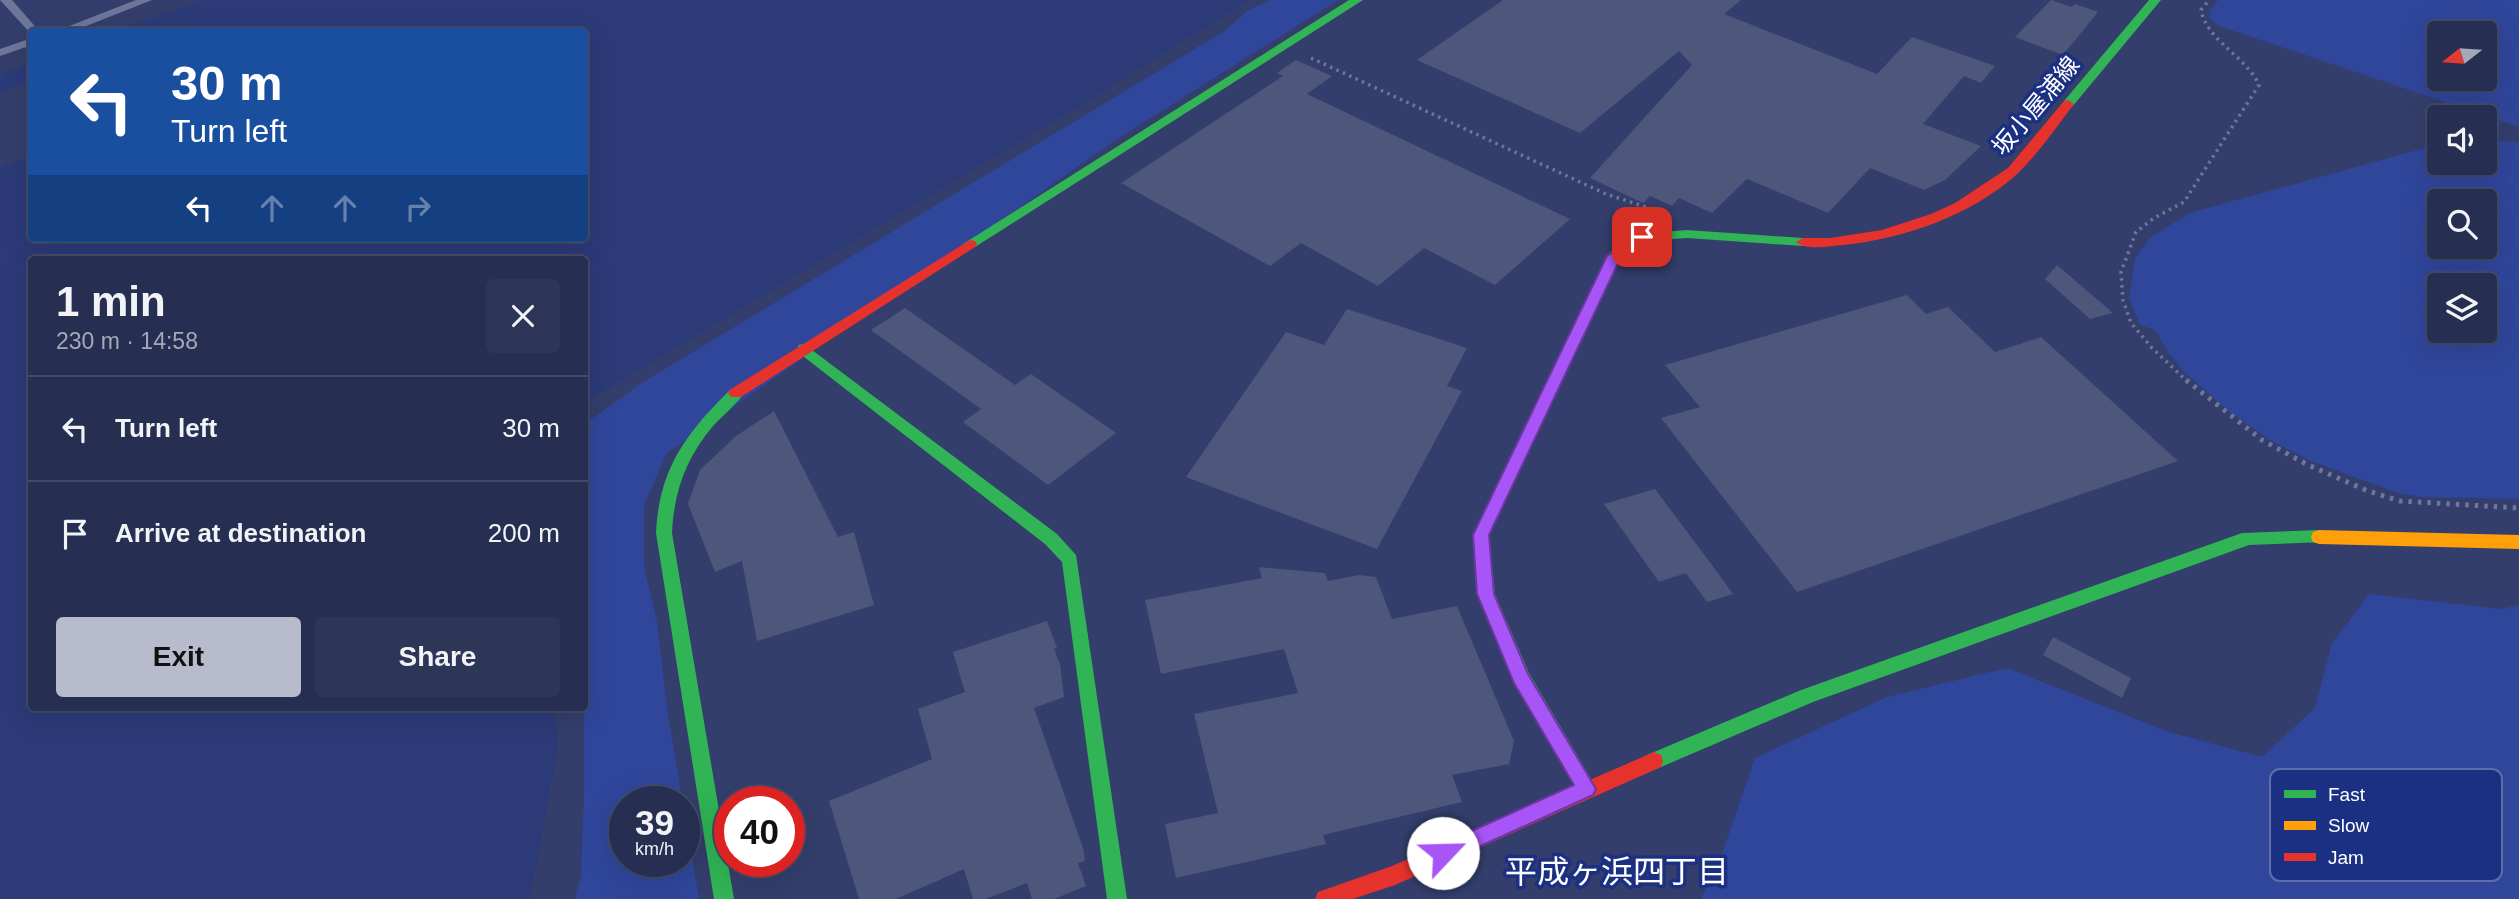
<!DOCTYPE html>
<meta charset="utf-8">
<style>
:root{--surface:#262e51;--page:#2e3658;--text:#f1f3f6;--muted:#a4a8b7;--line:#424a68;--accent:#b8bbcc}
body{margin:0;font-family:Helvetica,"Noto Sans JP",sans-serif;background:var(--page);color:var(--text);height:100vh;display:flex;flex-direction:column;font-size:26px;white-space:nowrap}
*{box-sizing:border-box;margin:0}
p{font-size:23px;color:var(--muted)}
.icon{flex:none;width:38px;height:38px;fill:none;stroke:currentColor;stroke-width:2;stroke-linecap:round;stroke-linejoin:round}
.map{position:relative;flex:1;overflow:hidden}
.side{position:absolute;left:28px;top:256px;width:560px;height:455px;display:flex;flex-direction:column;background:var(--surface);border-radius:7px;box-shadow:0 7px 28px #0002,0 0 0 2px var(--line)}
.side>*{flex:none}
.hud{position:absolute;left:28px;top:28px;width:560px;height:214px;border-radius:7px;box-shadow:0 7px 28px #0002,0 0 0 2px var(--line);background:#1a4fa0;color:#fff;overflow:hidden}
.needle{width:46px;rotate:253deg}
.tools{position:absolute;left:2427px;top:21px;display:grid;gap:14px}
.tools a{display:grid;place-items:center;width:70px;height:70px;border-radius:7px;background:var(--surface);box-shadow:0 7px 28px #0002,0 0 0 2px var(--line);font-size:35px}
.speed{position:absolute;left:609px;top:786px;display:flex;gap:14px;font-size:35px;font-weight:700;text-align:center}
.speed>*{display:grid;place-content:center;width:91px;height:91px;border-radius:50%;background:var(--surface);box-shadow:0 7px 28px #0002,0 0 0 2px var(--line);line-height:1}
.speed small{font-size:18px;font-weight:400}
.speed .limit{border:10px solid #d22;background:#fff;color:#111}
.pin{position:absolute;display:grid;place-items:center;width:60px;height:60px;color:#fff;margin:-30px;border-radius:14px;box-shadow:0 4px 10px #0006}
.me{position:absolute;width:77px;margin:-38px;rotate:66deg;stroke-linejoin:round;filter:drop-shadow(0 0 5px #0008)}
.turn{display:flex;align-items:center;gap:24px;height:147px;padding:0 28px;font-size:32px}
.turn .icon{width:91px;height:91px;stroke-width:2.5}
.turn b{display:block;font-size:49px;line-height:60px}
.lanes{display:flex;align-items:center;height:66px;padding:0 28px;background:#0003;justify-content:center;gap:35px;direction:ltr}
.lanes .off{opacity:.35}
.round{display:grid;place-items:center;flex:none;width:74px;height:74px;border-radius:7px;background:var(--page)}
.head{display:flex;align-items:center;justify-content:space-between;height:119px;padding:0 28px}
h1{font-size:42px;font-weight:700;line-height:52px}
.cta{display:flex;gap:14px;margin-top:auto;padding:14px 28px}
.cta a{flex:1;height:80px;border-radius:7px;background:var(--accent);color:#111;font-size:28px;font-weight:700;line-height:80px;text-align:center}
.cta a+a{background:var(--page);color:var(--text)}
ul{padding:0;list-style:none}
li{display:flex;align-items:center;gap:21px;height:105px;padding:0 28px;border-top:2px solid var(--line)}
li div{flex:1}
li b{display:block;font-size:26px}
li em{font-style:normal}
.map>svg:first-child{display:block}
</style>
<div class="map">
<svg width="2519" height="899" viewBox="0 0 2519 899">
<rect width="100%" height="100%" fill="#333e6c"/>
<path fill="#30469b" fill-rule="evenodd" d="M1271,0H1338L1116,140L667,453L644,505V567L657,622L668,715L699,899H575L581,876L584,796L585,424L640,384L1226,30L1248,10ZM625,802H684V861H625Z
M2218,0H2519V127L2219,26L2211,20L2209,12ZM2440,33H2485V79H2440Z
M2485,140L2519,142V499L2421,497L2398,493L2311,461L2268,439L2231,413L2184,372L2167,351L2155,330L2140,325L2129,298L2135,258L2149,239L2167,227L2190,213L2439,144L2440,163H2485ZM2440,201H2485V247H2440ZM2440,285H2485V331H2440Z
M2369,594L2501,609L2519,605V899H1701L1723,851L1755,758L1887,697L2007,668L2169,732L2262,757L2315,708L2332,643Z"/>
<path fill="#2c3a78" d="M202,0H1249L1084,103L585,402L584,259H32V707H555L558,745L530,899H0V168L31,156L32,238H584V32H194L183,23L160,31H117Z
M31,64V80L0,92V75Z"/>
<path fill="#4d567b" d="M1503,0H1741L1724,14L1877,74L1912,37L1995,66L1981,83L1964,76L1923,124L1981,146L1945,180L1924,190L1870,168L1828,213L1747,179L1712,213L1679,198L1672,206L1650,196L1643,203L1590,178L1692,65L1679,51L1580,133L1417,60Z
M2051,0L2072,7L2075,4L2098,12L2063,55L2015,37Z
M1296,60L1332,76L1307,94L1570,219L1495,285L1424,248L1378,286L1301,243L1270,266L1121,183L1283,76L1277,73Z
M2057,265L2113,313L2090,319L2045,279Z
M1907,295L1926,314L1948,307L1995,352L2041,337L2178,461L1797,592L1661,418L1700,407L1665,365Z
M905,308L1015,385L1031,374L1116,433L1048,485L963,422L981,409L871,330Z
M1347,309L1467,348L1447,386L1462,391L1377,549L1186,477L1286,332L1324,345Z
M774,411L838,537L854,532L874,605L757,641L742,561L715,572L688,504L700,470L736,436Z
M1655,489L1712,565L1733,594L1707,602L1686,573L1659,582L1604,504Z
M1259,567L1325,573L1328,581L1359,575L1376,577L1392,619L1457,606L1514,741L1509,764L1452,775L1462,802L1323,835L1326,844L1176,878L1165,824L1218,813L1194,714L1298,693L1284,649L1161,674L1145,600L1262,578Z
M1047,621L1057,648L1054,649L1060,664L1064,697L1034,708L1083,848L1085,861L1078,863L1086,886L1054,899H1032L1027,883L986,899H973L964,869L896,899H859L829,801L932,759L918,709L965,692L953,652Z
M2053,637L2131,678L2122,698L2043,655Z"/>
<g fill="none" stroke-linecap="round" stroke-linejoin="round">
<path stroke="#6e779a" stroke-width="3.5" stroke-dasharray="2.5 4.5" stroke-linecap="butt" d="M1311,58L1606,194L1658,211
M2188,382L2152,348L2131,323L2123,300L2121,272L2136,232L2154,218L2184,202L2259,85C2246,56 2207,41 2201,10L2209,0"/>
<path stroke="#6e779a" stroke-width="5" stroke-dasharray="3.5 6" stroke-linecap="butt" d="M2186,380L2262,440L2308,465L2368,491L2400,501L2519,508"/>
<path fill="#6e779a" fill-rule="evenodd" d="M0,0H12L40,32H32L31,34Z
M136,0H152L71,32H54Z
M32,38V45L0,56V49Z"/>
<path fill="#30b455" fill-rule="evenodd" d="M1349,0H1363L975,247L970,248L963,244Z
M2149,0H2161L2072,107H2064V101Z
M1687,230L1803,238L1810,242L1803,246L1687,238L1645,241L1620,259L1489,535L1495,594L1529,673L1597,789L1594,795L1587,798L1580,795L1515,682L1477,594L1473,535L1609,253L1637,234Z
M804,344L1057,534L1076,555L1127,899H1107L1062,562L1045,544L799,353L797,349L799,345Z
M736,388L744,393C736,405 723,415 713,426C686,458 674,491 672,533L734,899H714L656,533C659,469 686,433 731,389Z
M2319,530L2325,532L2327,537L2325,542L2249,545L1813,702L1654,770L1647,767L1645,761L1647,755L1801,690L2242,533Z"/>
<path fill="#ff9f0a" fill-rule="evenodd" d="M2319,530L2519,535V549L2319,544L2313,542L2311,537L2313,532Z"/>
<path fill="#e5322d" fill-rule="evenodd" d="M2068,100L2074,104C2056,128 2038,154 2016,175C1970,216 1903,239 1843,245C1830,246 1806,251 1796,242L1803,238H1830L1882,230L1931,214L1955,203L2008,168L2064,101Z
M970,240L975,241L977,244L975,247L741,397H731L728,393L731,389Z
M1654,752L1661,755L1663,761L1661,767L1395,885L1353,899H1315L1318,892L1392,866Z"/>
</g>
<path fill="#a855f7" stroke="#6d37a1" stroke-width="2" d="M1642,233L1649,237L1620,259L1489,535L1494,594L1528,674L1596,789L1593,795L1443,863L1436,860L1433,853L1436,847L1574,785L1514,683L1477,594L1473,535L1607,256Z"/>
<g text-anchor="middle" stroke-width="7" stroke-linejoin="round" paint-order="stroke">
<g font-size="24" fill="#fff" stroke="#1c3083">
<text transform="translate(2036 106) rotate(-50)" y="8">坂小屋浦線</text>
</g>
<g font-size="32" fill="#fff" stroke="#1c3083">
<text x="1617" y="883">平成ヶ浜四丁目</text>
</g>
</g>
<rect x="2270" y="769" width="232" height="112" rx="10" fill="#1c3083" stroke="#606ea8" stroke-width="2"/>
<rect x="2284" y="790" width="32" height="8" fill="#30b455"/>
<rect x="2284" y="821" width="32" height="9" fill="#ff9f0a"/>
<rect x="2284" y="853" width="32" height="8" fill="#e5322d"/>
<g font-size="19" fill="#fff">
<text x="2328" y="801">Fast</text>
<text x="2328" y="832">Slow</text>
<text x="2328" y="864">Jam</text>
</g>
</svg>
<div class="tools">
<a><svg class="needle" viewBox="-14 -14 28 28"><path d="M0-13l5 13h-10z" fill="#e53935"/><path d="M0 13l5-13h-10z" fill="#a4a8b7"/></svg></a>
<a><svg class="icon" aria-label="sound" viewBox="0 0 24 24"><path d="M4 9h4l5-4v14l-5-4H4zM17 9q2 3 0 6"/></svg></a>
<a><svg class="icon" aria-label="search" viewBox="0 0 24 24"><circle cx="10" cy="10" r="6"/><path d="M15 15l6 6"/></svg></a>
<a><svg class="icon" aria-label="layers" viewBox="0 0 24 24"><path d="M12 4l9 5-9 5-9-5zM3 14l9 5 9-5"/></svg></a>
</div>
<div class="speed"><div>39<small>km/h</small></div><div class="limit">40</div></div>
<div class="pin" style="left:1642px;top:237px;background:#d93025"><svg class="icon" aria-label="arrive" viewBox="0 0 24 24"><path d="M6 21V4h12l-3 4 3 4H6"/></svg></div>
<svg class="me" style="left:1443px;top:853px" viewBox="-20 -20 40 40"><circle r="19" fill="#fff"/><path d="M0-13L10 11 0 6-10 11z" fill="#a855f7"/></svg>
<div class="hud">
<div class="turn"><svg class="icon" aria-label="left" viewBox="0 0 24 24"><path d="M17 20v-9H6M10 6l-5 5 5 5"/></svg><div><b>30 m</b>Turn left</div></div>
<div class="lanes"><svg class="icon" aria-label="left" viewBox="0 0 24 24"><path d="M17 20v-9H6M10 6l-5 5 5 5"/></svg><svg class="icon off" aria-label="ahead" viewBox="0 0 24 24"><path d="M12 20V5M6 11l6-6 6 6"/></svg><svg class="icon off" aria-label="ahead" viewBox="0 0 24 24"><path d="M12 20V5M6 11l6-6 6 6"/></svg><svg class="icon off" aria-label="right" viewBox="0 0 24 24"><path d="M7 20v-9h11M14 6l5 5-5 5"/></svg></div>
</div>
<section class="side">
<div class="head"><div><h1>1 min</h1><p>230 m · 14:58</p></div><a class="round"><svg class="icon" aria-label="close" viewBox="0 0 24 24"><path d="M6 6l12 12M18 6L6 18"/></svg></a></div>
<ul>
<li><svg class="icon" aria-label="left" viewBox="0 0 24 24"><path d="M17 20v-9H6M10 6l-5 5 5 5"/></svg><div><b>Turn left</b></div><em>30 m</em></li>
<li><svg class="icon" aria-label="arrive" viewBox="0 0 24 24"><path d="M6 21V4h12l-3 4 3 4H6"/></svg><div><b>Arrive at destination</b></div><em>200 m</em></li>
</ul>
<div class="cta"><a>Exit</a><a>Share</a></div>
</section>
</div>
